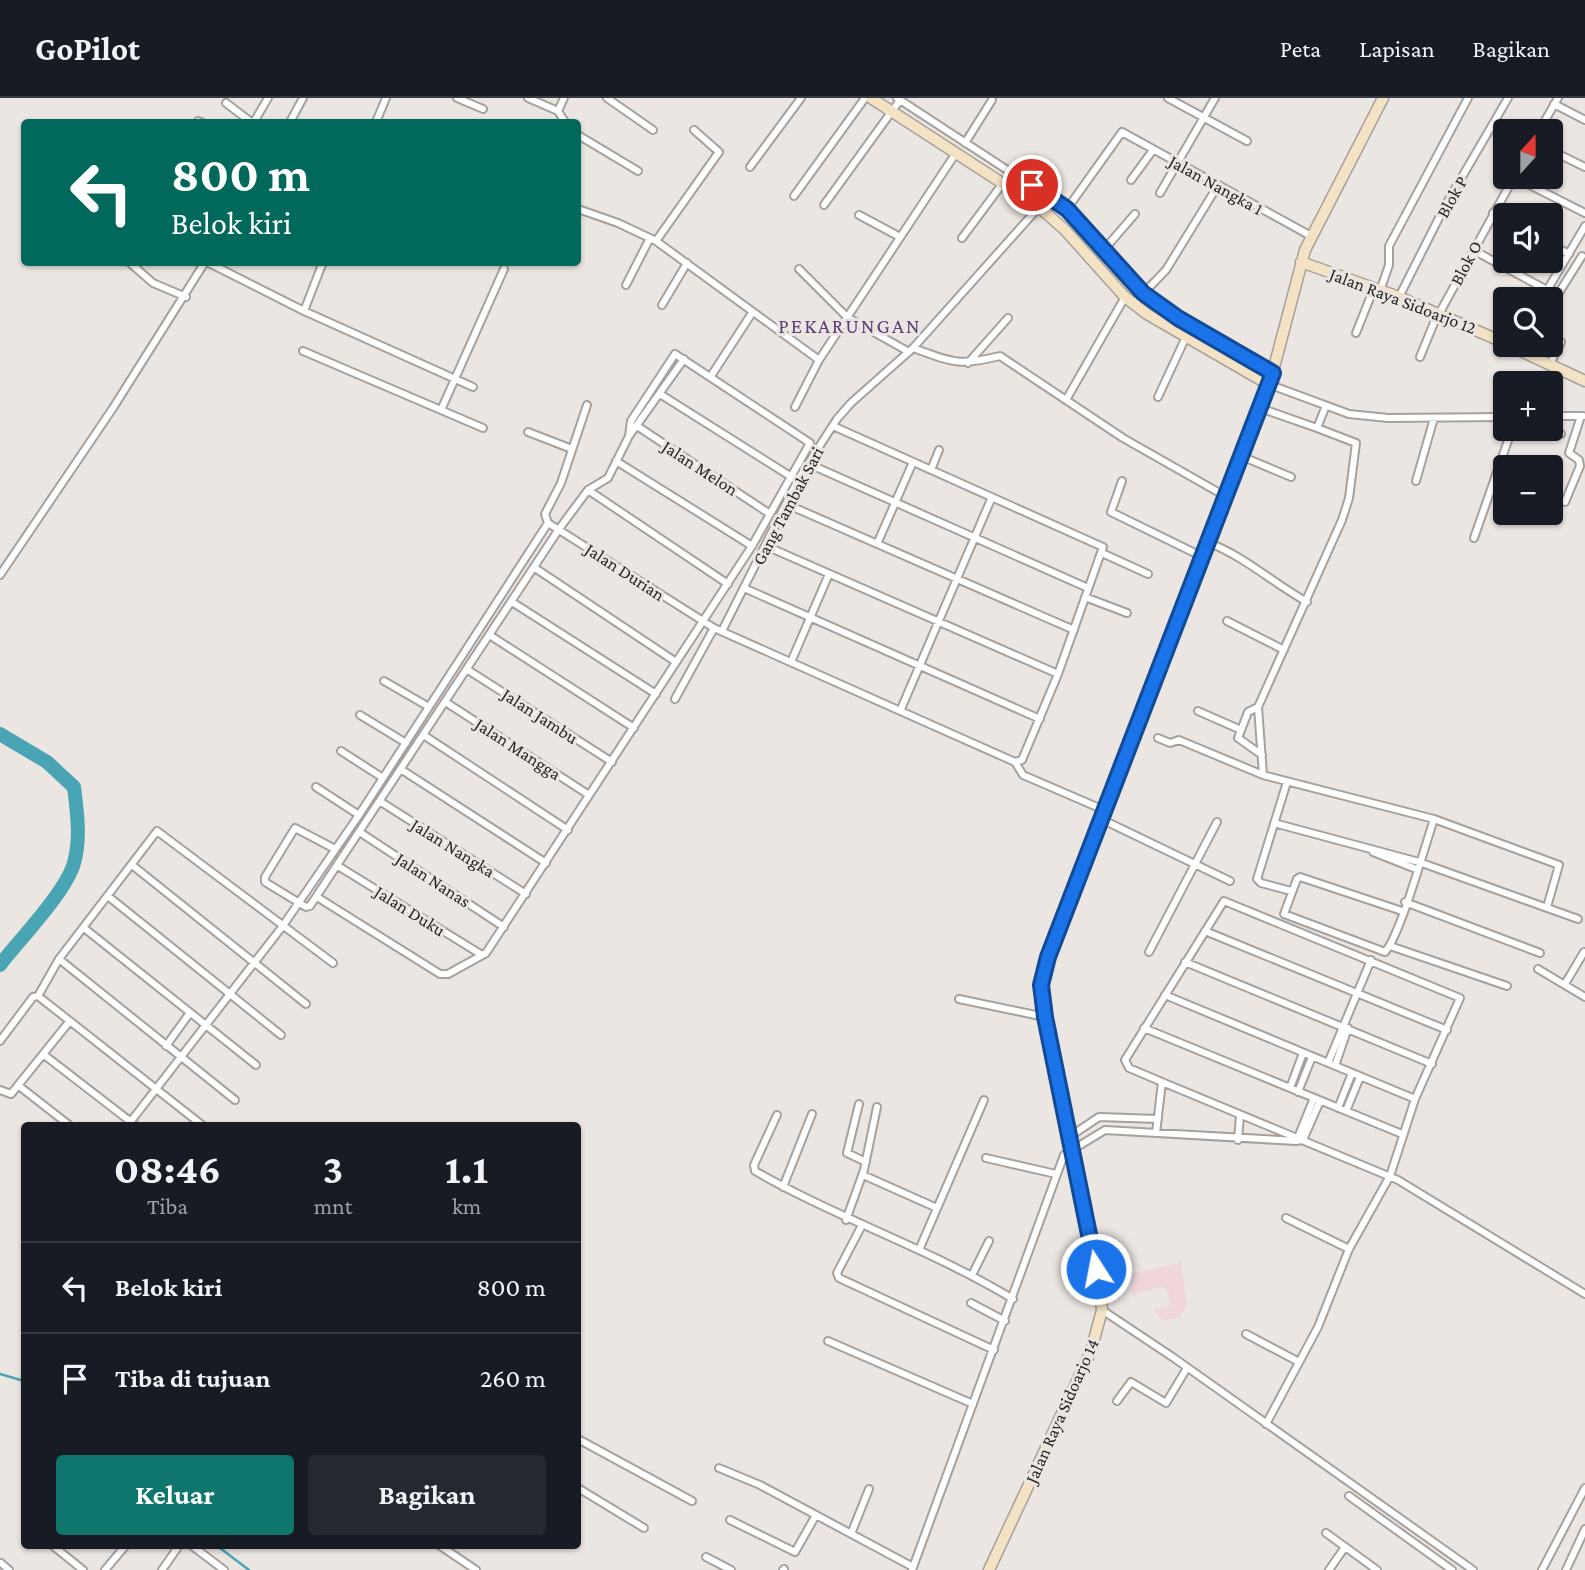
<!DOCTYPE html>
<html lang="id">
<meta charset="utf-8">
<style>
:root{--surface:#171b24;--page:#242831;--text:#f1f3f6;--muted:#9ea1a6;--line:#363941;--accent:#0f766e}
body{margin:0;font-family:"Crimson Pro",serif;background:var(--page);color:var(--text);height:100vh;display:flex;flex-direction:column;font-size:26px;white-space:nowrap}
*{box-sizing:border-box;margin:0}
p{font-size:23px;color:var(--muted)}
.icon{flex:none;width:38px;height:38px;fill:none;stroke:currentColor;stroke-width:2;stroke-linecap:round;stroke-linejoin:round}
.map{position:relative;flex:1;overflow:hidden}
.details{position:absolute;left:21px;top:1024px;width:560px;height:427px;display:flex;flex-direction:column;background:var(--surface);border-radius:7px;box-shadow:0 2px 5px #0004}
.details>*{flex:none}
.banner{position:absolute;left:21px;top:21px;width:560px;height:147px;border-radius:7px;box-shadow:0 2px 5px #0004;background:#00695c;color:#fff;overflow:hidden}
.needle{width:46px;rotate:21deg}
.buttons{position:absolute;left:1493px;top:21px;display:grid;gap:14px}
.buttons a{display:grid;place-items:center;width:70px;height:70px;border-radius:7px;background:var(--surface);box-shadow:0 2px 5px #0004;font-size:35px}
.pin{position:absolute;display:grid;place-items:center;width:60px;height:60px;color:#fff;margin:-30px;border:4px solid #fff;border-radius:50%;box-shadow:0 2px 7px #0007}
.me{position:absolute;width:77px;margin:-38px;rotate:349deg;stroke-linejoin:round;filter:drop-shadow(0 0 5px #0008)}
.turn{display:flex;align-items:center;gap:24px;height:147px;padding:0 35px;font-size:32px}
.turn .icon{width:91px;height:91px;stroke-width:2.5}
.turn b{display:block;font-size:49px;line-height:60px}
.eta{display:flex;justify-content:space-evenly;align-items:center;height:119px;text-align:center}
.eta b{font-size:42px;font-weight:700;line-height:49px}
.cta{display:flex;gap:14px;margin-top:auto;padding:14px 35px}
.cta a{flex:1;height:80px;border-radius:7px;background:var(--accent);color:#fff;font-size:28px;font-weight:700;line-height:80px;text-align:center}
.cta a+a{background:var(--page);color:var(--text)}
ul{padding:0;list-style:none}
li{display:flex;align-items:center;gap:21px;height:91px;padding:0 35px;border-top:2px solid var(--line)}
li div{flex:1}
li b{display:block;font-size:26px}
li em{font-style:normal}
header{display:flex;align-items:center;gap:42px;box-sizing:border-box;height:98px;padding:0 35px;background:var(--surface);border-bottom:2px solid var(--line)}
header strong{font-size:33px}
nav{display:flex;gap:38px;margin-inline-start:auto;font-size:24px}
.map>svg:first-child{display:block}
</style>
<header>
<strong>GoPilot</strong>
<nav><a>Peta</a><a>Lapisan</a><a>Bagikan</a></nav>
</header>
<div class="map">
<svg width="1585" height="1472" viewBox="0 0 1585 1472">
<rect width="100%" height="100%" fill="#ece6e2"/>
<path fill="#f0d6db" d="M1181,1165L1187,1207L1179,1220L1163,1222L1153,1212L1170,1208L1168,1193L1162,1189L1132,1197L1128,1176Z"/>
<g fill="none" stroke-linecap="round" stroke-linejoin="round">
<path stroke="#49a4b4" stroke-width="2.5" d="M0,1276L24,1283
M216,1447L249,1472"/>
<path stroke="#49a4b4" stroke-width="14" d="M0,636L47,664L74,689C77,713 81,741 74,765C66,794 19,842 0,867"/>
<g stroke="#a7a19d" stroke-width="10">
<path id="street" d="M457,0L483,11
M528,0L558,13L565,24
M607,0L653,32
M897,0L1067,111L1123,177L1163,210L1273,275
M1168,0L1247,43
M226,5L251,24
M1554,6L1585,22
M558,13L564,0
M198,23L201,24
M254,24L268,0
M290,24L303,0
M376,24L386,0
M1539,33L1558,0
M578,37L638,73
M965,45L992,2
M1550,52L1585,69
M750,69L801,0
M1514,79L1585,115
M1131,82L1153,52
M1160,95L1215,0
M794,98L865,0
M824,107L900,2
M578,111L618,125L656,143L819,262
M1067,111L1122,34L1311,138
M1493,115L1505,121
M859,117L900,139
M962,140L1003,85
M656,143L719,54L694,32
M1550,146L1569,156
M1473,152L1547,192
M1102,154L1135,116
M129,164L153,185L186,199
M207,164L304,213L473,289
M799,171L847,219L909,254
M626,187L650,140
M1380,193L1389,167V148L1468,0
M1399,199L1445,108L1508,0
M1542,201L1585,128
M1133,206L1166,172L1217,89
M662,207L687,165
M1550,209L1582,158
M304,213L323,164
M1439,216L1514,79
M1356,235L1374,190
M913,250C954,265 959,268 1000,258L1123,340L1225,398
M303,253L483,330
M1420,259L1438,215
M968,265L1008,220
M1550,266L1561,244L1550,236
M711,278L752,215
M1268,286L1349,316L1388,320L1505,319
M660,296L790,378
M1158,299L1191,228
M1066,302L1125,199
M795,309L819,262L956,55
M1260,310L1317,330
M1325,310L1317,330L1356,345L1349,400L1342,422L1258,609L1263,677L1434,721L1559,767L1547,809
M441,312L504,171
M1550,318H1583
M637,328L770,416
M833,328L1103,449L1058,576L1022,662L1015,664
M1548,331L1561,336
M528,334L572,351
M1241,358L1291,379
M616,363L752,448
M809,366L1088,490
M931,372L939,352
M1122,383L1111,414L1201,458
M1416,383L1434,320
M588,392L728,486
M1565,404L1580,368L1579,362L1569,355L1581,318
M786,406L1074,532
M548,425L714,530L1015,664L1023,677L1104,712
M548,425L545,416L561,385L587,307
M1474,440L1512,331
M1207,444C1244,458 1273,485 1307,504
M877,446L913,364
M766,448L1058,576
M1102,455L1148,476
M535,470L676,564
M0,477L113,310L205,164
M744,490L1040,621
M1085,499L1127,515
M512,504L656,596
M1227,523L1284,552
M722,533L799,380L837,321L851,305L913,250L1039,109
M491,538L634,630
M791,564L829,476
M468,572L612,664
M384,583L429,609
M675,601L714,530
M447,605L589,697
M1258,609L1248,614L1238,640L1262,657
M901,611L992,399
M1198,613L1241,632
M360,617L406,645
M425,638L568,732
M1158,640L1170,645L1179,642L1263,677
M341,653L383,680
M402,672L546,765
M1287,684L1257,781L1261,785L1291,793
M316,689L359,717
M381,704L526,796
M1101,721L1230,783
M1274,725L1419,764L1578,821
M361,735L504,829
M335,751L295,730L265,779V784L306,809L310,808L559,431L588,392L608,380L629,338L684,261
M1373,754L1416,771
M132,767L306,906
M338,768L482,857
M109,799L281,937
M317,799L440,876H448L486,855L752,448L810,345L675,256L631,323L629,338
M1405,804L1540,855
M1402,813L1300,779L1297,781L1284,816L1385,854C1400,838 1425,748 1434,721
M84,830L256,967
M1205,833L1447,932
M1390,848L1507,888
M1149,854L1217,724
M59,861L235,1002
M1185,864L1432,966
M1538,871L1585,899
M1565,886L1584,854
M1165,897L1415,1001
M38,898L202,1027
M959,901L1045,919
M1144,930L1402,1036
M0,943L33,899L38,898L59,861L157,733L333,865
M166,948L189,916
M43,956L135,1027
M1328,965L1371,862
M1335,968L1348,930
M1162,984L1398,1082L1585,1196
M19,988L69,1027
M1290,990L1303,955
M0,992L11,996L69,924
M1298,994L1312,959
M859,1006L847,1055L866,1064
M1338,1010L1352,975
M1346,1013L1360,979
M777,1017L754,1067L755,1073C839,1121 930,1151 1013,1201
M128,1027L282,829L359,717L548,425
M1156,1035L1162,984L1129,970L1125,962L1224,803L1460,900L1415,1001L1390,1078L1349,1151L1318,1229L1266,1326
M1069,1039L1099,1019L1158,1021
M1238,1042L1240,1017
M1297,1042L1314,1000
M986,1060L1056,1076
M863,1077L937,1110
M783,1089L812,1016
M1286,1120L1349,1151
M846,1122L864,1072L877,1009
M861,1129L837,1175L839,1180L994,1252
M919,1152L984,1002
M972,1177L989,1143
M971,1205L1005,1223
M1102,1212L1174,1260L1473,1472
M1246,1236L1299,1264
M828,1243L973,1306
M1117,1303L1131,1284L1166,1305L1187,1270
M578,1341L692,1403
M719,1370L760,1387L913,1469
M578,1390L644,1430
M1349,1398L1452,1472
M730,1422L795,1454L816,1417
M1326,1435L1377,1472
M851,1436L869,1391
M52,1447L83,1472
M191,1447L224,1472
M439,1447L476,1472
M706,1459L731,1472
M1,1465L9,1472
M105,1472L126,1447
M162,1472L178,1449
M783,1472L784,1471
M912,1472L1064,1057L1105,1032L1296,1043L1303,1042L1320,1003
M1329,1472L1345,1449
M1542,1472L1585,1390
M1566,1472L1585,1431"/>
</g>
<g stroke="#a7a19d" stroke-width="13">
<path id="secondary" d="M871,0L1039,109L1065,132L1125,199L1147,216L1268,286
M1301,164L1399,199L1505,245
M1508,247L1585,283
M989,1472L1091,1253L1102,1212L1100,1187L1045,919L1041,887L1048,859L1272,277L1305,152L1383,0"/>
</g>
<use href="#street" stroke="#fff" stroke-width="6"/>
<use href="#secondary" stroke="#f4e2c4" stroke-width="10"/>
</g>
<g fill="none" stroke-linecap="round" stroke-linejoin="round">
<g stroke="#114b97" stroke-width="18">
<path id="route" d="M1032,87L1067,111L1143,195L1178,220L1273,275L1048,859L1041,887L1045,919L1096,1171"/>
</g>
<use href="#route" stroke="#1a73e8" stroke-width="12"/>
</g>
<g text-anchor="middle" stroke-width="6" stroke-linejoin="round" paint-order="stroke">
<g font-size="18" fill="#282625" stroke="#ece6e2">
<text transform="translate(1216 87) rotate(29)" y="6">Jalan Nangka 1</text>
<text transform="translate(1452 99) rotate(-61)" y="6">Blok P</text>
<text transform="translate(1466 165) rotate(-62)" y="6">Blok O</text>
<text transform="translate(1403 203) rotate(21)" y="6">Jalan Raya Sidoarjo 12</text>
<text transform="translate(700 370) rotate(33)" y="6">Jalan Melon</text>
<text transform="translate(788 408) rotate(-62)" y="6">Gang Tambak Sari</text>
<text transform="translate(625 474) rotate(33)" y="6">Jalan Durian</text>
<text transform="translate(540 618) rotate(33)" y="6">Jalan Jambu</text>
<text transform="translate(518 651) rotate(33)" y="6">Jalan Mangga</text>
<text transform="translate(453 750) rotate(32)" y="6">Jalan Nangka</text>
<text transform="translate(433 782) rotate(33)" y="6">Jalan Nanas</text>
<text transform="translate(410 813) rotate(32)" y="6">Jalan Duku</text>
<text transform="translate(1062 1313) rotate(-66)" y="6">Jalan Raya Sidoarjo 14</text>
</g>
<g font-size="21" letter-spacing="2" fill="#5d407b" stroke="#ece6e2">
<text x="850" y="235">PEKARUNGAN</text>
</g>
</g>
</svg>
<div class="buttons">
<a><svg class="needle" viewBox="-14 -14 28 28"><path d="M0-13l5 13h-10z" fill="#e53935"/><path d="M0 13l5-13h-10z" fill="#9ea1a6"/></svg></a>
<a><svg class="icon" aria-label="sound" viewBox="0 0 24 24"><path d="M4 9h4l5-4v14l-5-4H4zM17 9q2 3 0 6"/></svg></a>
<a><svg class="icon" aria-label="search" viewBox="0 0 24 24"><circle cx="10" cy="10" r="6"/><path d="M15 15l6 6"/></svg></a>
<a>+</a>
<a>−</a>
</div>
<div class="pin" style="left:1032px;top:87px;background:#d93025"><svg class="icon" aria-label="arrive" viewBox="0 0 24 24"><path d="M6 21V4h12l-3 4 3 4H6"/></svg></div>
<svg class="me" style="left:1096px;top:1171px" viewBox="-20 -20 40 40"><circle r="17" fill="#1a73e8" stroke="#fff" stroke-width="3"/><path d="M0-11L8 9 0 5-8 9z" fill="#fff"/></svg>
<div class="banner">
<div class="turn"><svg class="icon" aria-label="left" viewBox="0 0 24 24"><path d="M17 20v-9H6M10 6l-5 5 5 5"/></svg><div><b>800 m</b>Belok kiri</div></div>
</div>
<section class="details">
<div class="eta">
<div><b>08:46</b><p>Tiba</p></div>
<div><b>3</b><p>mnt</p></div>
<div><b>1.1</b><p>km</p></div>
</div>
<ul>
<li><svg class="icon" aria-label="left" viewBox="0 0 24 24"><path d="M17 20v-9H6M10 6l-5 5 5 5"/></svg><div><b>Belok kiri</b></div><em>800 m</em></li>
<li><svg class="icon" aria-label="arrive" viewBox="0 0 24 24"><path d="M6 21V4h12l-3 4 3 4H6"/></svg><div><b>Tiba di tujuan</b></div><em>260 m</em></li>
</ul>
<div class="cta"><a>Keluar</a><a>Bagikan</a></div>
</section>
</div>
